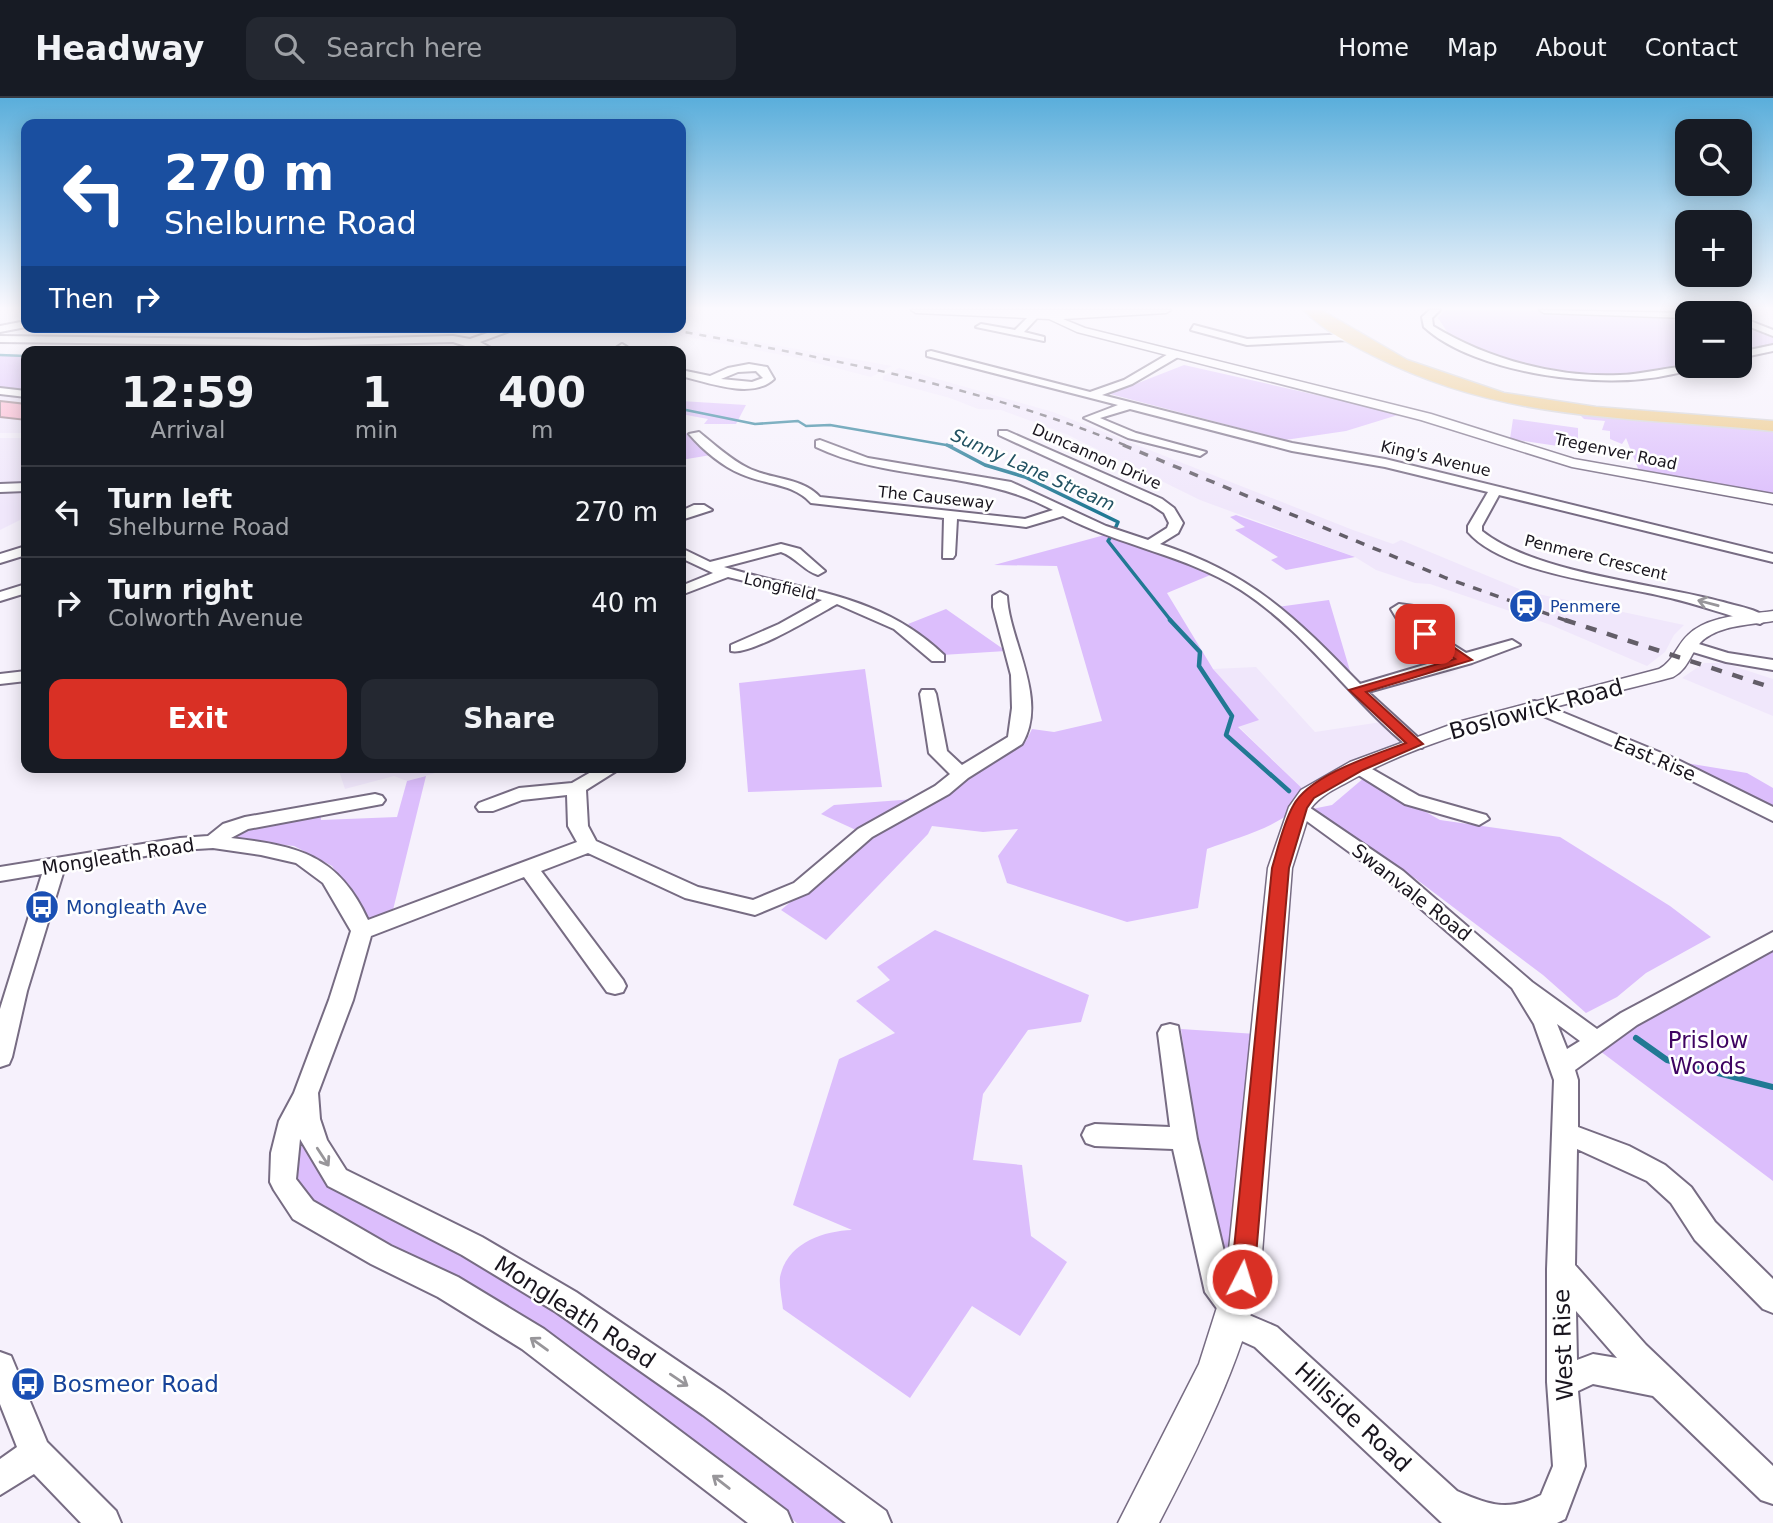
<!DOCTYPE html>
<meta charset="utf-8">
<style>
:root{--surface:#171b24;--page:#242831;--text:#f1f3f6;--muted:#9ea1a6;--line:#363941;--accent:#d93025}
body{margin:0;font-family:"DejaVu Sans",sans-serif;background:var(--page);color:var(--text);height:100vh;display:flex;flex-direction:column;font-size:26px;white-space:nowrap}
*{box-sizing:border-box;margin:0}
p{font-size:23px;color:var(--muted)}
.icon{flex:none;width:38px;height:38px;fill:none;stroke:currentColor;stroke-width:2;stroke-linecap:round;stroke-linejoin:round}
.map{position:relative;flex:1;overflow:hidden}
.details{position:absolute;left:21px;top:248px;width:665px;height:427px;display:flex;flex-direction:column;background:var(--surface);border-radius:14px;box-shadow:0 4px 18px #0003}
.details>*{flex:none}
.guide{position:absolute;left:21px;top:21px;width:665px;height:214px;border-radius:14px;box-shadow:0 4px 18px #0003;background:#1a4fa0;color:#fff;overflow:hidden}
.controls{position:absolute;left:1675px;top:21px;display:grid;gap:14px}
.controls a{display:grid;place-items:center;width:77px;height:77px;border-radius:14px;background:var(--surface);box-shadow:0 4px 18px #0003;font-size:35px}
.pin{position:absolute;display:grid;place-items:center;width:60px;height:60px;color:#fff;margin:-30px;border-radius:14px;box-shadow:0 4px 10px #0006}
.me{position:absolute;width:77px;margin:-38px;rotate:5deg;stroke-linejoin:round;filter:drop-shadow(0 0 5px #0008)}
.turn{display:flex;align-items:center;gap:24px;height:147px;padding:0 28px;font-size:32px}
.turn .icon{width:91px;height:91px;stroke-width:2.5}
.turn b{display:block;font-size:49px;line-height:60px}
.then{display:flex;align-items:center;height:66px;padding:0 28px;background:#0003;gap:14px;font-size:26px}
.eta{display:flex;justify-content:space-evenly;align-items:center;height:119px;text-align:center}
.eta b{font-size:42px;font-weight:700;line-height:49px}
.primary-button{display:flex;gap:14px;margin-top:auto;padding:14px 28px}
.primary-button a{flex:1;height:80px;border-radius:14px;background:var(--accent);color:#fff;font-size:28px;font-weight:700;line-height:80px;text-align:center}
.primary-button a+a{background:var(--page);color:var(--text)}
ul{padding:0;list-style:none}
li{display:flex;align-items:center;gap:21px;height:91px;padding:0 28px;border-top:2px solid var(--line)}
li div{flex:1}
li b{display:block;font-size:26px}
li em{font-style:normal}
header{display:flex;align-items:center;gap:42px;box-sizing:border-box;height:98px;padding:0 35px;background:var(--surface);border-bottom:2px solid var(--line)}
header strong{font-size:33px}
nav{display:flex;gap:38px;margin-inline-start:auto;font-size:24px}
.search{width:490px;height:63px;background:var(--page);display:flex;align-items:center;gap:18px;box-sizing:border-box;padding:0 24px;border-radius:14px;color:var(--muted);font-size:26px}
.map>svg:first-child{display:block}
</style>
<header>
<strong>Headway</strong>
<div class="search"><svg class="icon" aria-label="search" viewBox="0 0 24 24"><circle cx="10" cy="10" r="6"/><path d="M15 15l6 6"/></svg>Search here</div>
<nav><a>Home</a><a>Map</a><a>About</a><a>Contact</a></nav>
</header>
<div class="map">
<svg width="1773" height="1425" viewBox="0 0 1773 1425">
<rect width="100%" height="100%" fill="#f6f1fc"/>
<path fill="#f0e7fb" d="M634,229H674L892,268L871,279L793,259Z
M899,270L1053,314L1353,432L1393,446L1401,442L1524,493L1684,527L1674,537L1665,554L1647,568L1551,527L1430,486L1415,485L1376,472L1355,459L1200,402L1066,336L1001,312L978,311L950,300L883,282V278Z
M0,289L26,292V335H0Z
M0,340H26V419L0,432Z
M1704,565H1724L1773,581V618L1682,580Z
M1256,569L1315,634L1388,623L1416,646L1309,697L1238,628L1258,621L1213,571Z
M338,670H453L407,683L394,678L345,691Z"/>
<path fill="#dcbefc" d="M1445,212H1525L1614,219L1687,220V266L1640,277L1582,276L1511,263L1452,241L1438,220Z
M1740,225L1773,238V247L1740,254Z
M0,256L26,257V292L0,289Z
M1184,267L1401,316L1346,333L1285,342L1110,296Z
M681,303L746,307L736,326H704L708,321L681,316Z
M1580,317L1773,332V397L1639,373L1626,340L1622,346L1610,341V333L1602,332L1605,323L1584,321Z
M1513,321L1578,330V351L1510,341Z
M681,334L691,336L717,356L681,362Z
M1236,417L1355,459L1286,472L1271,462L1278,459L1235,432L1245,429L1230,419Z
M1112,435L1220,473L1167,495L1213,571L1259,622L1238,629L1309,697C1284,729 1243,737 1207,751L1198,810L1127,824L1007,785L998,758L1018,731L983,734L932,728L928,736L826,842L781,812L869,738L821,716L834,707L942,699L1026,643L1032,631L1054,634L1102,623L1057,468L994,467Z
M1329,502L1353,583L1277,509Z
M946,511L1006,553L942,557L908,526Z
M865,571L882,689L748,694L739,585Z
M1686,665L1747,675L1773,690V710Z
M426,678L392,816L368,825L332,768L294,748L228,741L241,729L321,716V722L397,719L407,683Z
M1365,679L1440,722L1560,739L1670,808L1711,839L1646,875L1617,899L1586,915L1543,877L1416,781L1307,712L1332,707Z
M935,832L1089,897L1081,924L1028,932L983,996L973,1062L1022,1067L1031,1138L1067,1164L1020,1238L972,1208L910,1300L783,1211C782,1201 779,1188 780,1179C787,1145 823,1133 852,1132L793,1107L839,961L895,935L856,903L890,882L877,869Z
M1773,841V1083L1596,950Z
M1181,931L1256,936L1232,1193L1197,1055Z
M299,1032L329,1087L463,1153L533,1196L859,1425H797L662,1323L456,1179L310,1105L294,1081Z"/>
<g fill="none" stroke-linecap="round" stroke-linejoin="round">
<path stroke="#217994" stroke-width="2.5" d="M0,257L26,258
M681,311L755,326L798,323L806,328L830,327L952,348"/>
<path stroke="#217994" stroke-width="3.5" d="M947,347L985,367L1025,379L1118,424L1115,431
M1110,440L1108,443L1172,524"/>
<path stroke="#217994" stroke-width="4.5" d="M1170,522L1200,554L1199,568L1232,618L1226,637L1289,693"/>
<path stroke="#217994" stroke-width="6" d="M1636,940L1667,962L1773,989"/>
</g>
<path fill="#feb3cc" stroke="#967a83" stroke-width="2" d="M0,303L26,306V322L0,319Z"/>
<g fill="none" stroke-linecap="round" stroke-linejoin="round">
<g stroke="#776c83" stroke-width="4">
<path id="minor" d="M1430,212H1440L1432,220L1433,228C1487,261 1556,280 1620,277C1647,276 1674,267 1699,268C1691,273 1678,275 1668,277C1603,292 1475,276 1424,229L1422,219Z
M1031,216L1039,218L1024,234L1044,239V243L976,229L981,226L1015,232Z
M1740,219L1773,232V238L1740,225Z
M26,223V229L0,234V228Z
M1194,227L1247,241L1349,236L1354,239L1349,242L1247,247L1191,232Z
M505,229H520L480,244L498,254H484L453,244L305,248L0,244V238L305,242L453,238L470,241Z
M622,246L627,249L622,254H610Z
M1773,247V253L1740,260V254Z
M931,253L1090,294L1124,282L1170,255H1178V259L1132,286L1102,297L1292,345L1385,361L1773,456V464L1499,397L1482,428V433C1536,476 1654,485 1723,504C1736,508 1758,511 1768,521L1760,526C1729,518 1698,506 1666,499C1614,486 1504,476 1468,434V428L1488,394L1385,369L1292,353L1130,311L1100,320L1136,335L1206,354L1200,358L1128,340L1084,320L1118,307L927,258V254Z
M749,266L767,269L774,281C752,302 707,284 681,278V272L710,278L728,270ZM756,273L763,280L752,284L721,281L738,274Z
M0,290L26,293V299L0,296Z
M999,333H1007L1162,401L1174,410L1183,425L1178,435L1160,446C1252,476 1294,518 1360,586L1451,559L1400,526L1391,511L1399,506L1421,509V515L1409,516L1411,520L1466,555L1512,542L1520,547L1472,565L1368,594L1425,646L1422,650H1410C1350,601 1306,534 1241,492C1186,457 1120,448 1063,418L1026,429L957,421L955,457L953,460H943L944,420L811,405C793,385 765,387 741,376C722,368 703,352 689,336L699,334C715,347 730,361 748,370C772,382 802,379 820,399L1025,421L1053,412C977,371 892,385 816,349V343L820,342L868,360L1011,384L1106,428L1148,442L1167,430L1169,425L1164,415L1152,407L999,337Z
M26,385V393L0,394V386Z
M694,407H704L712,412L681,422V413Z
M781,446L800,451L825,473L818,477C804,473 796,459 781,454L724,469C805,494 880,495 944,557V563H932L894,531L837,506C817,517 750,558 731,553V547L779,526L822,502L728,479L681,497V488L713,475L681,460V450L710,464Z
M26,448V457L0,465V456Z
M26,486V495L0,503V494Z
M1000,494L1007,498C1009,543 1049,601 1022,646L968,680L949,696L872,739L808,795L755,817L685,800L588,755L541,773L623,882L626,888L623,894L615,896L607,894L524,779L371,838L353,902L318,995L320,1021L327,1042L346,1072L482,1139L576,1194L725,1295L886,1413L891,1425H846L703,1317L556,1214L462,1157L328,1088L300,1041L296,1081L313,1103L391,1148L458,1179L544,1231L787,1413L792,1425H748L522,1251L438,1199L371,1166L293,1121L274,1092L270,1084L271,1055L279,1023L294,995L329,902L351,833L323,785L296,765L261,757L213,750L180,752L64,772L27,893L12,959L9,966L0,969V911L42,776L0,783V769L180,740L208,738L223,726L245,719L375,696L382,698L385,702L382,706L248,731L231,740C297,748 338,756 368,822L577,744L568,728L567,697L522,702L493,713H479L476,709L479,705L519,690L572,685L598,670H621L586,692L588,728L596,743L698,789L753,802L794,785L858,731L935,688L950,676L929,655L920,596L922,592H934L936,596L947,653L962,667L1008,639L1012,610L1011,577L993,509V498Z
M1689,543L1728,555L1773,562V572L1726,564L1683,551V545Z
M26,573V583L0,586V576Z
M1535,603L1676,661L1773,709V723L1664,669L1529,612L1526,608L1529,604Z
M1358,663L1419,698L1486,717L1489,721L1479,727L1405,706L1352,673L1349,669L1352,665Z
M1300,703L1403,773L1532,884L1597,931L1621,915L1773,834V852L1637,927L1575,972L1578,982V1029L1629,1048L1665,1067L1691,1089L1715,1124L1773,1181V1215L1763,1211L1695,1142L1671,1105L1647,1083L1577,1051L1575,1167L1646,1247L1773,1368V1406L1761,1402L1653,1298L1593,1286L1578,1293L1585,1368L1565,1421L1557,1425H1442L1255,1249L1222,1234L1217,1224L1221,1216L1205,1194L1173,1051L1095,1048L1086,1045L1082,1037L1086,1029L1095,1026L1170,1029L1158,935L1162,928L1170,926L1178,928L1197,1041L1232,1187L1246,1202L1251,1212L1249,1217L1277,1229L1457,1393C1489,1407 1508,1414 1541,1397L1553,1368L1547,1284V1171L1554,982L1534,926L1512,890L1389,783L1293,713L1290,709L1293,705ZM1557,926L1580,943L1567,951ZM1576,1213L1617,1260L1593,1256L1577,1262Z
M0,1254L11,1258L47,1344L116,1413L121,1425H81L34,1376L0,1397V1361L17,1349L0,1306Z"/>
</g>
<g stroke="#776c83" stroke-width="3">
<path id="tertiary" d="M911,212H1171L1166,215L1063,221L1085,230L1431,316L1574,361L1773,396V406L1572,369L1421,322L1077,234L1049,221L916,215Z
M1539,212L1691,215H1687V220L1544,215Z
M1720,212H1751L1740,216L1717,215Z
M1773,513V523C1750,527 1717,527 1700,545C1690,557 1688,571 1673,579C1568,607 1440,631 1346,685C1333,692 1320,698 1311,710L1292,770L1260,1181C1240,1268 1200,1346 1159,1425H1118L1199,1266L1226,1181L1268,770L1289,709L1301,692L1350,664L1458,624L1659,571C1674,563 1676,548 1688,537C1708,517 1746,517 1773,513Z"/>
</g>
<g stroke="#d1d0d2" stroke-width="3">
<path id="primary" d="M1304,212H1321L1407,262L1504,295L1596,309L1773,323V333C1632,318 1507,325 1376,259C1352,247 1322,232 1304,212Z"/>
</g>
<use href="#minor" fill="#fff" fill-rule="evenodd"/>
<use href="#tertiary" fill="#fff" fill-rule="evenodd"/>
<use href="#primary" fill="#ecc680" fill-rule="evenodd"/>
<path stroke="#635e68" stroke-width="2.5" stroke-dasharray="7 7" stroke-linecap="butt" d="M658,229C818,259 976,286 1127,348"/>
<path stroke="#635e68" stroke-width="3.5" stroke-dasharray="9 9" stroke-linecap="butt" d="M1123,347L1446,480L1570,524"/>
<path stroke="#635e68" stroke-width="4.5" stroke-dasharray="11 11" stroke-linecap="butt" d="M1565,522L1773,590"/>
</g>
<defs><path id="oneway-shaft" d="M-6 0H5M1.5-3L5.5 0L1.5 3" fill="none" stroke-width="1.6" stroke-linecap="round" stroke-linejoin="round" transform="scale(1.75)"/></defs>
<g stroke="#98969a">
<use href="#oneway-shaft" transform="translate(1708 505) rotate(-165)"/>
<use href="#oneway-shaft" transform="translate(323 1059) rotate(57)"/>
<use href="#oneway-shaft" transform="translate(539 1246) rotate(-144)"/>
<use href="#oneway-shaft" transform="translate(679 1282) rotate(34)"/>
<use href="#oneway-shaft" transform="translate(721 1384) rotate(-142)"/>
</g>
<linearGradient id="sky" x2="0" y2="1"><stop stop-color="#5aaedb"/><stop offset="0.51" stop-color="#fbf9fe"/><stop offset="1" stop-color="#fbf9fe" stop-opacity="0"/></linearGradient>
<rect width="1773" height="412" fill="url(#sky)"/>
<path fill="#d93025" stroke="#8d1f18" stroke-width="2" d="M1420,533H1430L1472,562L1366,594L1423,646L1363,672L1314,700L1307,710L1289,770L1254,1181L1251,1189L1242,1192L1234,1189L1231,1181L1272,770C1278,750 1283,726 1293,708C1309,677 1374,657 1406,645L1349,592L1455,561L1420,538Z"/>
<defs>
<g id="station-disc" transform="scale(1.75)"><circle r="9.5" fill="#1a4fb4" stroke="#fff"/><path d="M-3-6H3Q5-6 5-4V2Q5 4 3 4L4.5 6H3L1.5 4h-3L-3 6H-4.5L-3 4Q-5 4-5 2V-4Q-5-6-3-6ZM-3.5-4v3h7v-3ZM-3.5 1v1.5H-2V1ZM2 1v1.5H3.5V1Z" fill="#fff"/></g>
<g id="bus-disc" transform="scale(1.75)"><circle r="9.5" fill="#1a4fb4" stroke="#fff"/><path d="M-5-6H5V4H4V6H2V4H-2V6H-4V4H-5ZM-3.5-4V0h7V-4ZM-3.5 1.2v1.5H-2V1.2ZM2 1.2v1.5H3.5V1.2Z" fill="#fff"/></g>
</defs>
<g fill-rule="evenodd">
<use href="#station-disc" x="1526" y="508"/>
<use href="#bus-disc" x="42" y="809"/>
<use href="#bus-disc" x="28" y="1286"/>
</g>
<g text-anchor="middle" stroke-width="5" stroke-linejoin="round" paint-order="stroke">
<g font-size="16" fill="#19151e" stroke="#fff">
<text transform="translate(1616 353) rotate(12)" y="6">Tregenver Road</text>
<text transform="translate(1097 358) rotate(24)" y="6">Duncannon Drive</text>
<text transform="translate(1436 360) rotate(13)" y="6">King's Avenue</text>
<text transform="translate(936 399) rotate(6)" y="6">The Causeway</text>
<text transform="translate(1596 459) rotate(14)" y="6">Penmere Crescent</text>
<text transform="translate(780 488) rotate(13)" y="6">Longfield</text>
</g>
<g font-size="16" fill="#164399" stroke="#fff" text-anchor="start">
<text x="1550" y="514">Penmere</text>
</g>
<g font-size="18" font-style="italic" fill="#215161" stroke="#fff">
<text transform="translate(1033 372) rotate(24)" y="6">Sunny Lane Stream</text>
</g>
<g font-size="19" fill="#19151e" stroke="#fff">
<text transform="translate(1655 660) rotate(23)" y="7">East Rise</text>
<text transform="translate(118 758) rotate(-9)" y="7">Mongleath Road</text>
<text transform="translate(1412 794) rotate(38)" y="7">Swanvale Road</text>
</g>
<g font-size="19" fill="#164399" stroke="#fff" text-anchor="start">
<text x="66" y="816">Mongleath Ave</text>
</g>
<g font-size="23" fill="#19151e" stroke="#fff">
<text transform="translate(1536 611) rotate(-15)" y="8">Boslowick Road</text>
<text transform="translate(575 1214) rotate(33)" y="8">Mongleath Road</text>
<text transform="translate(1563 1247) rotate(-92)" y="8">West Rise</text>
<text transform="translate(1353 1319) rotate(43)" y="8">Hillside Road</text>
</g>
<g font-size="23" fill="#3f0462" stroke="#fff">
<text x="1708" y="950">Prislow<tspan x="1708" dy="26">Woods</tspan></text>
</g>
<g font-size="23" fill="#164399" stroke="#fff" text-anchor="start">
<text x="52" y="1294">Bosmeor Road</text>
</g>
</g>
</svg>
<div class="controls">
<a><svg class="icon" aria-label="search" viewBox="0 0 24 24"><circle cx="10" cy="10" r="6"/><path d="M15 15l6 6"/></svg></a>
<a>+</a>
<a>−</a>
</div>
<div class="pin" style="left:1425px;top:536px;background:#d93025"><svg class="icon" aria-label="arrive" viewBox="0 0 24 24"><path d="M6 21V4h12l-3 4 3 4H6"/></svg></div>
<svg class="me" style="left:1242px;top:1181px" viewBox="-20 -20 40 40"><circle r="17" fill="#d93025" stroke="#fff" stroke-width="3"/><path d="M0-11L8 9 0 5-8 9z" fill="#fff"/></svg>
<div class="guide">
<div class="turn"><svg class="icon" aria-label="left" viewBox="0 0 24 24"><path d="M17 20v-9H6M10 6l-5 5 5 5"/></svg><div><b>270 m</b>Shelburne Road</div></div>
<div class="then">Then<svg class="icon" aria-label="right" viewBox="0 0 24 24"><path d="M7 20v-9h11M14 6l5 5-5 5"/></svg></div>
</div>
<section class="details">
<div class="eta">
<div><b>12:59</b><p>Arrival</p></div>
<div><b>1</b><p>min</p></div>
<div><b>400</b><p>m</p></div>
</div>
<ul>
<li><svg class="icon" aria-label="left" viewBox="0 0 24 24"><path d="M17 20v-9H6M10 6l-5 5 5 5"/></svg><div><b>Turn left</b><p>Shelburne Road</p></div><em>270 m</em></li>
<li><svg class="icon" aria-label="right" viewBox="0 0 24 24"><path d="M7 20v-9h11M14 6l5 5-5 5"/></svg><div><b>Turn right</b><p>Colworth Avenue</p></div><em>40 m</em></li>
</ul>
<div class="primary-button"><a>Exit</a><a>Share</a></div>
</section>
</div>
